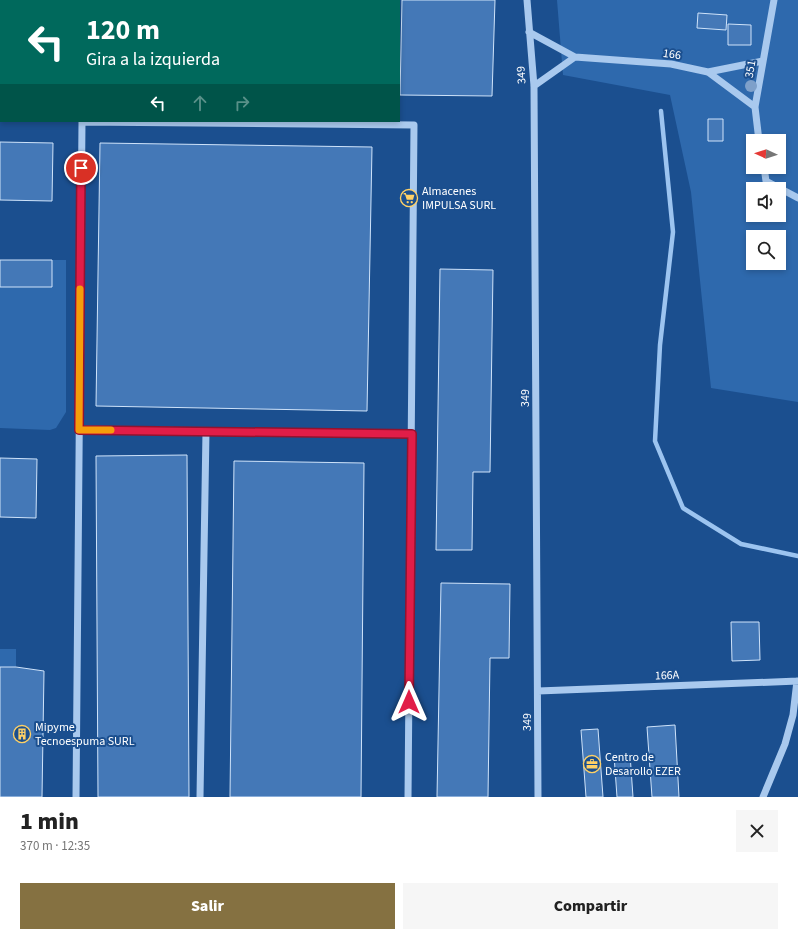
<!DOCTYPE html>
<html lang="es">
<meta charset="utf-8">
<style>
:root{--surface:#fff;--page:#f6f6f6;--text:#222;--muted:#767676;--accent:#857141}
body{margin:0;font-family:"Source Sans 3",sans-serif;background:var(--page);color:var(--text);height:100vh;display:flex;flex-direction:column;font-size:15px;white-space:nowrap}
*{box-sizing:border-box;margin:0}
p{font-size:13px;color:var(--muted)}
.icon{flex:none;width:22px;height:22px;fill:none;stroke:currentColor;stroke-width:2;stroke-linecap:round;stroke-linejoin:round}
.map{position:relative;height:797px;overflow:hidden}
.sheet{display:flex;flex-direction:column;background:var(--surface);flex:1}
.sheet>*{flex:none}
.hud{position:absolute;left:0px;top:0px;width:400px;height:122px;box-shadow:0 2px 6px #0003;background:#00695c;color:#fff;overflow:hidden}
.needle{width:26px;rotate:273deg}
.buttons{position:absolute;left:746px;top:134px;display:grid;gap:8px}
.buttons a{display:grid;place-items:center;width:40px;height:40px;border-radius:0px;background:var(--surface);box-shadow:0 2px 6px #0003;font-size:20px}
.pin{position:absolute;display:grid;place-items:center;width:34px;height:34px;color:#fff;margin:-17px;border:2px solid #fff;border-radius:50%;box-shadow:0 1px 4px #0007}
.me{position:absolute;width:44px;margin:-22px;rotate:0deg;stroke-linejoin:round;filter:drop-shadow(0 0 3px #0008)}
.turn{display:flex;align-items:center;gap:14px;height:84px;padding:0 20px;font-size:18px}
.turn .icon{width:52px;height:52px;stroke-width:2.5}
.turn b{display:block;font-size:28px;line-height:34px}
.lanes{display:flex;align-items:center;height:38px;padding:0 20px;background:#0003;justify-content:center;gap:20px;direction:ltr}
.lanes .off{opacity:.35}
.round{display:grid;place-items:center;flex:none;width:42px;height:42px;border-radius:0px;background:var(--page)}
.overview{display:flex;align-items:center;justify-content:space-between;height:68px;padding:0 20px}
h1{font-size:24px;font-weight:800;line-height:30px}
.primary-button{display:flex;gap:8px;margin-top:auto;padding:8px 20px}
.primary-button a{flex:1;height:46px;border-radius:0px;background:var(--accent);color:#fff;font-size:16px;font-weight:800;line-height:46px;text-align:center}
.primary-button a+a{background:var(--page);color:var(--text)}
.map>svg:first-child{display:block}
</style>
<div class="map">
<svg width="798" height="797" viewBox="0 0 798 797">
<rect width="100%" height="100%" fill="#1b4f8f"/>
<path fill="#2e69ad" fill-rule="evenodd" d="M141,0H378L141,1Z
M557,0H798V402L711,388L691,192L670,95L563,75ZM753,141H779V167H753ZM753,189H779V215H753ZM753,237H779V263H753Z
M52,260H66V412L56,428L50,430L0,428V287H52Z
M0,649H16V667H0Z"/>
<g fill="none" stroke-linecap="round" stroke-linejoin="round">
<path stroke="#9cc4f0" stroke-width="4.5" d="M661,111L673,232L660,345L655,441L683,508L741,544L798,556"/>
</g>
<path fill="#4478b7" stroke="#cfe3fa" d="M402,0H495L492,96L400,95Z
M698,13L727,15L726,30L697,28Z
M728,24L751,25V45H728Z
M708,119H723V141H708Z
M0,142L53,143L52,201L0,200Z
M100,143L372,147L367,411L96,406Z
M0,260H52V287H0Z
M440,269L493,270L490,472H473L472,550H436Z
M187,455L189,797H98L96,456Z
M0,458L37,459L36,518L0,517Z
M234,461L364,463L361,797H230Z
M441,583L510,584L509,658H490L488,797H437Z
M731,622H759L760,660L732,661Z
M0,667H16L44,671L42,797H0Z
M675,725L679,797H652L647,727Z
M598,729L603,797H586L581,730Z
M630,754L633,797H617L614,755Z"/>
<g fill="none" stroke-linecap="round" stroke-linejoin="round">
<path stroke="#a9c9ee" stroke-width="7" d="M527,0L534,86L538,797
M105,1L107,0
M529,32L575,57
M0,49H1
M708,72L763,61
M534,86L575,57L671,64L708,72L755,107
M759,141L755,107L774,0
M764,167L766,181L798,198
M79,429L412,434
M538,691L798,681
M76,797L82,122L414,125L408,797
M200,797L206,431
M763,797L785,744L793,715L797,681"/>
</g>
<circle fill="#7ea0ca" cx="751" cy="86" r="6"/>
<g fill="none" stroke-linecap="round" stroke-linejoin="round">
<g stroke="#92132f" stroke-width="10">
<path id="route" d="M81,168L79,430L412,434L409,702"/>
</g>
<use href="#route" stroke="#e11d48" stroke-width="7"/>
<path stroke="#f59e0b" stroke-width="7" d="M80,289L79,430H111"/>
</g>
<defs>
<g id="supermarket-ring" transform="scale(0.9)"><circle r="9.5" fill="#1b4f8f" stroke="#ffd166" stroke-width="1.5"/><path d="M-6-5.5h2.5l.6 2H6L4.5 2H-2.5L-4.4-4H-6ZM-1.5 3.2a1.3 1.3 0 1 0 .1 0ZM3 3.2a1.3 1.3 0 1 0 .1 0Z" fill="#ffd166"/></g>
<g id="building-ring" transform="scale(0.9)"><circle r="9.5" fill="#1b4f8f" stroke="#ffd166" stroke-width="1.5"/><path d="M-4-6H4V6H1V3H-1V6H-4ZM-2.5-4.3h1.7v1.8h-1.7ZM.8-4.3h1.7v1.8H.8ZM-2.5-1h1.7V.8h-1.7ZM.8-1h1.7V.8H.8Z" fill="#ffd166"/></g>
<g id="office-ring" transform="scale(0.9)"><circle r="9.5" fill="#1b4f8f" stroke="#ffd166" stroke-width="1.5"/><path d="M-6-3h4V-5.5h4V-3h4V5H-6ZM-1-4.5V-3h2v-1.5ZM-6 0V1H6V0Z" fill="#ffd166"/></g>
</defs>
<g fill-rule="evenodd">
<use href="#supermarket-ring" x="409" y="198"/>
<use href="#building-ring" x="22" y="734"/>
<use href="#office-ring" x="592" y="764"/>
</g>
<g text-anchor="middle" stroke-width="4" stroke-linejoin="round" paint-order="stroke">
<g font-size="12" fill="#fff" stroke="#1b4f8f">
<text transform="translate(672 54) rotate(8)" y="4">166</text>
<text transform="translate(750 69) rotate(-80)" y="4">351</text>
<text transform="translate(521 75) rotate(-94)" y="4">349</text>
<text transform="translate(525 398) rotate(-90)" y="4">349</text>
<text transform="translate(667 675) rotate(-2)" y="4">166A</text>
<text transform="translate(527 722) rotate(-90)" y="4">349</text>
</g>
<g font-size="12" fill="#fff" stroke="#1b4f8f" text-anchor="start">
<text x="422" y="195">Almacenes<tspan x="422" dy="14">IMPULSA SURL</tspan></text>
<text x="35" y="731">Mipyme<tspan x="35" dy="14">Tecnoespuma SURL</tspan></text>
<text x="605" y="761">Centro de<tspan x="605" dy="14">Desarollo EZER</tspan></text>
</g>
</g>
</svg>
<div class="buttons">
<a><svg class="needle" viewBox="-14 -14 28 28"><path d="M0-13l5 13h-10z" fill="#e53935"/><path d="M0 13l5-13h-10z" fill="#767676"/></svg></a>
<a><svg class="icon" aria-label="sound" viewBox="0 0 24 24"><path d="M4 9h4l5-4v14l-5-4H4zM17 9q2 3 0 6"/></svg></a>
<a><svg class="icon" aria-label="search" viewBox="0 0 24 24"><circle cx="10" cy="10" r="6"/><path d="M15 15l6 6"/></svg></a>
</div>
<div class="pin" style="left:81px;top:168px;background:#d93025"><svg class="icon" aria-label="arrive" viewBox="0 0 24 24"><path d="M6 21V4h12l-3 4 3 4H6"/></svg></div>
<svg class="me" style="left:409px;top:702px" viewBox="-20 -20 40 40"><path d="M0-17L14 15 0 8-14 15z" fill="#e11d48" stroke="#fff" stroke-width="4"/></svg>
<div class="hud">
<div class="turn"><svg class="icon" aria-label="left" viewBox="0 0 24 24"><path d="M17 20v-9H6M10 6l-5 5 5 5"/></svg><div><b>120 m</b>Gira a la izquierda</div></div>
<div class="lanes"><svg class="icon" aria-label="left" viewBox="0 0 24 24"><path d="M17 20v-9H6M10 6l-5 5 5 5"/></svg><svg class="icon off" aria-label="ahead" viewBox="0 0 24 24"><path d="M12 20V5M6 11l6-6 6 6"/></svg><svg class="icon off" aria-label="right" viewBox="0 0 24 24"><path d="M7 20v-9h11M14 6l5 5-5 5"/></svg></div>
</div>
</div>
<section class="sheet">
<div class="overview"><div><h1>1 min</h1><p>370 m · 12:35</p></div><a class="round"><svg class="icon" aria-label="close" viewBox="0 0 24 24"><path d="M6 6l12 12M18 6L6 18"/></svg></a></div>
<div class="primary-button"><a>Salir</a><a>Compartir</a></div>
</section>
